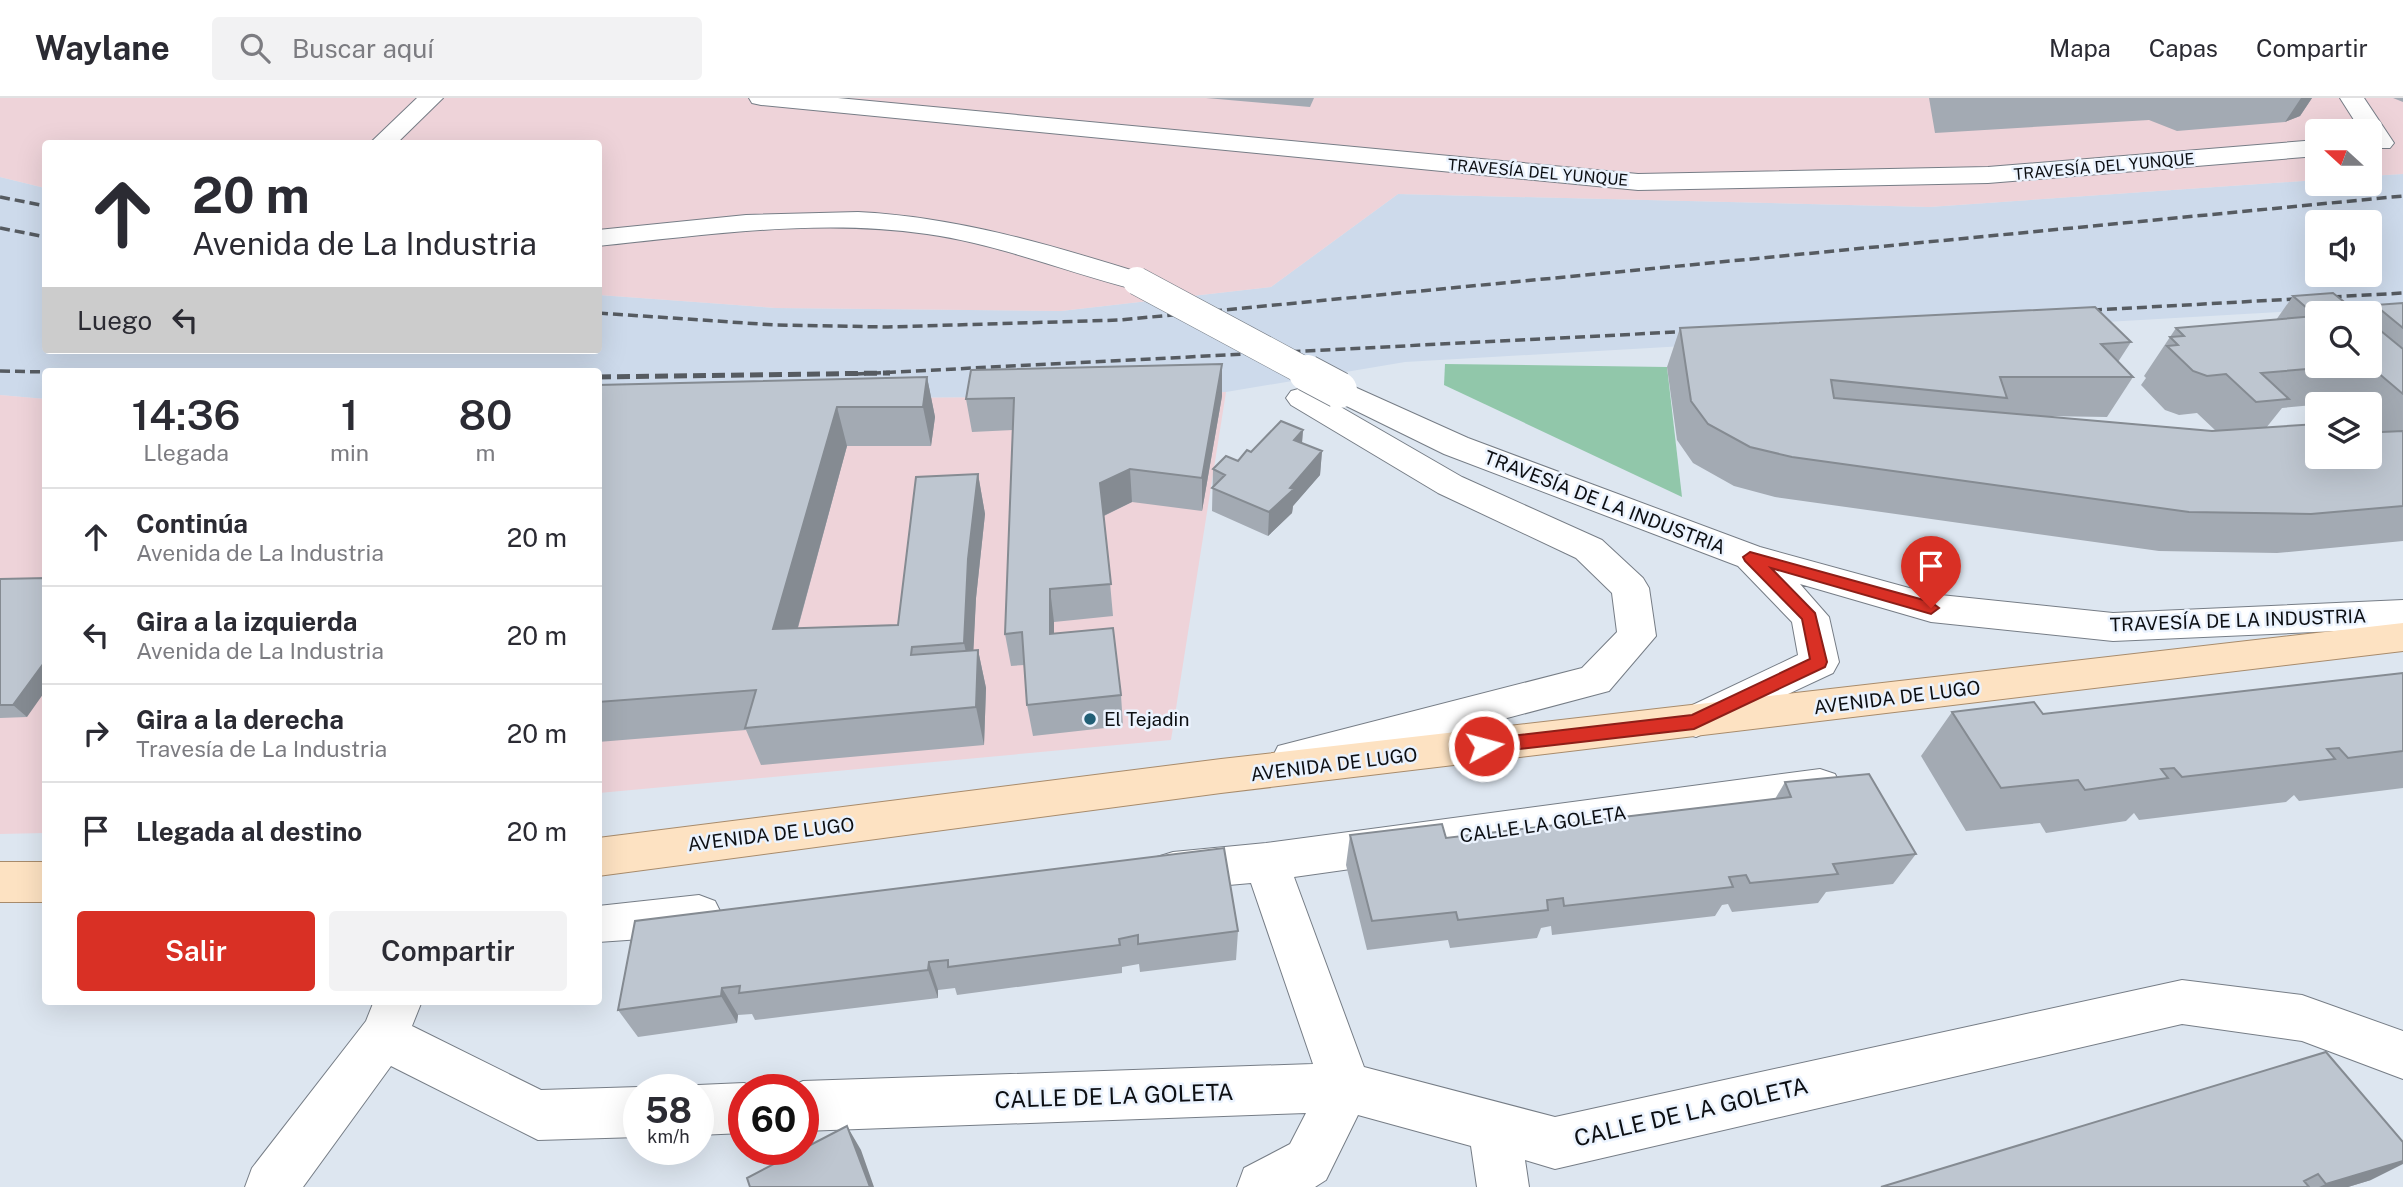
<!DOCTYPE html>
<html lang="es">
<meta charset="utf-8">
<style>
:root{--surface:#fff;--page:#f2f2f3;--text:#2b2b33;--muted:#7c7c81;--line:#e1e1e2;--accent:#d93025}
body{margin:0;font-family:"Public Sans",sans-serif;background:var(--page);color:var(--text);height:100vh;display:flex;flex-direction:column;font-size:26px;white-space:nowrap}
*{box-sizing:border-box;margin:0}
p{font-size:23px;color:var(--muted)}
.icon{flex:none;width:38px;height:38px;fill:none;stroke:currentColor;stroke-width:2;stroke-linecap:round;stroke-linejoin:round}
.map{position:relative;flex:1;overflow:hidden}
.sheet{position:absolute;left:42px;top:270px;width:560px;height:637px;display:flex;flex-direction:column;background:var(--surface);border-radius:7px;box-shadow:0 7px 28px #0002}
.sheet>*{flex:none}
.guide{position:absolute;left:42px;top:42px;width:560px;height:214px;border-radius:7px;box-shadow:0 7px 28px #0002;background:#fff;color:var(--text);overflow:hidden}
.needle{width:46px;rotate:291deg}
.tools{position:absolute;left:2305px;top:21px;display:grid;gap:14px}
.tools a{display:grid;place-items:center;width:77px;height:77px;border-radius:7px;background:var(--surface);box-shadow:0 7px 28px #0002;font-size:35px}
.speed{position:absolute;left:623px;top:976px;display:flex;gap:14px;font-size:35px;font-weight:700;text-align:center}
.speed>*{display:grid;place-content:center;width:91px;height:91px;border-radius:50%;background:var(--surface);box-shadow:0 7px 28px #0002;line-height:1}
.speed small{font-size:18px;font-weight:400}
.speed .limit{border:10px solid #d22;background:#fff;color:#111}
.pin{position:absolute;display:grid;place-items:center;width:60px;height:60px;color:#fff;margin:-72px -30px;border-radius:50% 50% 50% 0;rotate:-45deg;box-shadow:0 0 7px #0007}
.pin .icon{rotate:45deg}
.me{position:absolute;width:77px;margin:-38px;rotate:83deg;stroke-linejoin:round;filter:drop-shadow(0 0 5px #0008)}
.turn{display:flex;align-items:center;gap:24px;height:147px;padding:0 35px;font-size:32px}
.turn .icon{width:91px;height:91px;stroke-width:2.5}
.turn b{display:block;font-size:49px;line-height:60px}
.then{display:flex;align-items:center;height:66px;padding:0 35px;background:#0003;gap:14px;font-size:26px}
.eta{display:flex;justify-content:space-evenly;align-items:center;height:119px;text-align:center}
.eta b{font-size:42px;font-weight:600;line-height:49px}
.button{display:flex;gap:14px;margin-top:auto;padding:14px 35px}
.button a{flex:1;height:80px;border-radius:7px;background:var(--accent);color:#fff;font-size:28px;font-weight:600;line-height:80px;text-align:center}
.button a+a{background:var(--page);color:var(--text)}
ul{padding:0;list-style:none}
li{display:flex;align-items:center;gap:21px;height:98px;padding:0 35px;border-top:2px solid var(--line)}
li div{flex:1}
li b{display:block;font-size:26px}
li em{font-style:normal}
header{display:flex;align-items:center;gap:42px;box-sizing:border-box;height:98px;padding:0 35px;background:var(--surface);border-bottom:2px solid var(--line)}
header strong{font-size:33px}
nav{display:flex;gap:38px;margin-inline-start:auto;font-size:24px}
.search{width:490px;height:63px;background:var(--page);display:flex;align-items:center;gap:18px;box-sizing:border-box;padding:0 24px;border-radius:7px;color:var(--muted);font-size:26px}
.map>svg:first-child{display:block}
</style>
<header>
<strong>Waylane</strong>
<div class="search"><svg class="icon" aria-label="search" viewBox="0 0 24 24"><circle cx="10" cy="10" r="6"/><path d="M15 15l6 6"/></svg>Buscar aquí</div>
<nav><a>Mapa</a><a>Capas</a><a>Compartir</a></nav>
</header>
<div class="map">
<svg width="2403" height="1089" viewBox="0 0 2403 1089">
<rect width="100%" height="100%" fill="#dde6f0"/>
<path fill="#cddaeb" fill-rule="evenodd" d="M2403,76V207L1405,264L1226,294L1078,299L599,301L598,273H46L45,301L0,297V79L45,90L46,252H598L599,197L776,210L1061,213L1271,189L1398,96L1929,109L2317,82V86H2370V78ZM2317,124H2370V177H2317Z"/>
<path fill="#eed3d9" d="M0,0H2403V76L2370,78V33H2317V82L1929,109L1398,96L1271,189L1061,213L776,210L599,197L598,46H46L45,90L0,79Z
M1226,294L1171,642L599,695V301L1078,299Z
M0,297L45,301V735L0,736Z"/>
<path fill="#91c7aa" d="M1445,266L1667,269L1682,399L1444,287Z"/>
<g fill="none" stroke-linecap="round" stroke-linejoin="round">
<g stroke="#767d86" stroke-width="2">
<path id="minor" d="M417,0H443L396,46H369Z
M749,0H838L1638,76L1988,69L2317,42V58L1988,85L1638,92L761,7L752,5Z
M2340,0H2364L2394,45L2390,50H2372L2370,33H2361Z
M858,114C958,119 1051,147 1147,177L1152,183L1147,189L1137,192C1066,174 999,146 927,136C819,120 706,137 598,148V132L746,117Z
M1339,282L1468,340L1760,449L1931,496L2113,515L2403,502V530L2113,543L1931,524L1800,486L1829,519L1839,564L1833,575L1696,639L1682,634L1676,623L1682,612L1798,557L1792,524L1738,468L1444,356L1328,299L1323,292L1328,285Z
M1302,290L1313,293L1462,379L1602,442L1643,480L1649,490L1656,538L1609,593L1293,677L1278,672L1272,660L1278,648L1582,570L1617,534L1612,495L1576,460L1438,395L1291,307L1286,300L1291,293Z
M1820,671L1835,676L1841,688L1835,700L1820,705L1294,779L1364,969L1555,1019L2182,882L2302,897L2403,933V981L2302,943L2182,926L1555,1071L1525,1062L1529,1089H1477L1471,1048L1358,1017L1326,1082L1315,1089H1237L1244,1070L1290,1046L1306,1015L803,1033V992H784L803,983L1313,966L1251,785L1173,792L1157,787L1151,773L1157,759L1173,754L1266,745Z
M699,797L715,803L722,817L715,831L699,837L598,844V808Z
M374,903H422L412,928L541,992L639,989L647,992H639V1039L538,1042L391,968L303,1089H245L252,1070L366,923Z
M744,985L762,992H744V1035L698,1037V992H685L698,987Z"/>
</g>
<g stroke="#a88b6b" stroke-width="2">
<path id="major" d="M2403,525V553L1221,695L598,778V740L1221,661Z
M0,764H46V804H0Z"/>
</g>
<use href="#minor" fill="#fff" fill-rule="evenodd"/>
<use href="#major" fill="#fde2c2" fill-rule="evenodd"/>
<path stroke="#565b61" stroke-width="3.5" stroke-dasharray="10 5" stroke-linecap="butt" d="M0,99L46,108
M0,130L46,139
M2077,213L2403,195
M598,215L775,227L888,229L1120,222L2403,98
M0,273L46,274
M856,276L1696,233"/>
<path stroke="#565b61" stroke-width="5" stroke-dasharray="13 6" stroke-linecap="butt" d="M598,279L890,275"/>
<g stroke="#767d86" stroke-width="29" stroke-linecap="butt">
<path id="minor-bridge-far1" d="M1137,183L1310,276"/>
</g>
<g stroke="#767d86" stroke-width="38" stroke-linecap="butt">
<path id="minor-bridge" d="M1307,275L1339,292"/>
</g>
<use href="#minor-bridge-far1" stroke="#fff" stroke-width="28"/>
<use href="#minor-bridge" stroke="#fff" stroke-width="36"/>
</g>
<path fill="#a3aab3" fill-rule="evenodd" d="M1206,0H1314L1310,9Z
M1929,0H2312L2300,18L2285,24L2177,33L2149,22L1935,35Z
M2393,0H2403V4Z
M2333,195L2317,268H2370V215H2368L2375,207L2403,205V443L2277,455L2159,453L1775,399L1734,388L1693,365L1677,342L1667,269L1680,230L2131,244L2118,264L2133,279L2107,319L2043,318L2216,333L2197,315L2179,317L2165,312L2141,287L2146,280L2144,278L2176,230L2276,222L2293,198ZM2335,305L2336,306H2370V359L2266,330L2282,310Z
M971,272L1222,298L1202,413L1132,404L1104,418L1113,518L1054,524V536L1121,597L1123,628L1033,638L1027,607L1024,567L1011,568L1005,536L1013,332L972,334L966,301Z
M927,279L935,319L931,348H847L798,530L898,527L978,376L985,416L976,500L973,552H978L986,590L984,647L761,667L746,632L598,644V287Z
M1303,332L1302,345L1322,353L1320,377L1293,408L1292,415L1268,438L1212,413L1213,371L1238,363L1251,354Z
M0,481L27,619L0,620Z
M2403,575V690L2299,703L2294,697L2286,704L2139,722L2134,715L2126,723L2046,735L2040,725L1966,733L1921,658L1952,614L2043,616Z
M1785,684L1916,756L1893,786L1826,794L1818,805L1732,814L1728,806L1722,807L1715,818L1552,837L1551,828L1541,830L1537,840L1450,850L1448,842L1367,852L1346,767L1350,737L1446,740L1775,701Z
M635,823L1238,833L1236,862L1140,874L1139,866L1122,869V875L957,897L955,890L938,892V900L755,922L752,916L738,917L737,925L638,939L618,912Z
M2326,954L2371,1082L2348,1089H1881Z"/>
<path fill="#858b92" d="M2301,0H2312L2300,18L2285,24Z
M1222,266V298L1202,413V380Z
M927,279L935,319L931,348L923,309Z
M837,309L847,348L787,569L773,531Z
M1303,332L1301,356L1294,342Z
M1322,353L1320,377L1293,408L1292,415L1268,438L1269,414Z
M1130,371L1132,404L1103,418L1100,385Z
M978,376L985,416L976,500L972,583L964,545L968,461Z
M1050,491L1054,524V568L1050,536Z
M978,552L986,590L984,647L976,609Z
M46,562V592L27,619L13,607Z
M929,864L938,892V900L928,872Z
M722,890L738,917L737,925L721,898Z
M847,1028L861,1052L874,1089H870Z
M2403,1063V1066L2371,1082L2348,1089H2319L2326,1086Z"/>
<path fill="#bec6d0" stroke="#858b92" stroke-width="2" d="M2333,195L2358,215H2317V268H2343L2261,275L2289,301L2256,304L2226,276L2207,278L2193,273L2167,248L2178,247L2170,239L2184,238L2176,230L2316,218L2293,198Z
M2403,205V230L2375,207Z
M2095,209L2131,244L2101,246L2133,279H2000L2007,300L1831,282L1834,300L2212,333L2317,326V359H2370V324L2382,334L2403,333V408L2311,416L2189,414L1792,359L1750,349L1708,326L1691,303L1680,230Z
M2370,224L2403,251V296L2370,268Z
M1222,266L1202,380L1130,371L1100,385L1111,486L1050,491V536L1113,530L1121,597L1027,607L1022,534L1005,536L1014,300L966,301L971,272Z
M927,279L923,309H837L773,531L898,527L916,379L978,376L968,461L964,545L912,549L911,557L978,552L976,609L745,630L756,592L598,604V287Z
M1281,323L1303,332L1294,342L1322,353L1290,390L1294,391L1269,414L1212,390L1225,377L1213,371L1226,358L1238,363L1247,352L1251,354Z
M46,480V562L13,607H0V481Z
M2403,575V653L2348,660L2339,650L2327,651L2335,661L2182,679L2174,670L2161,671L2168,680L2085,692L2078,682L2001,690L1952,614L2034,604L2043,616Z
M1869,676L1916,756L1833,766L1838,776L1750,785L1746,777L1729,779L1733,789L1564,808L1563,800L1547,802L1548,812L1458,822L1456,814L1372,823L1350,737L1442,726L1446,740L1791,699L1785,684Z
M1224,750L1238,833L1138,846V837L1119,841L1120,847L948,869V862L929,864L928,872L739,895L740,888L722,890L721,898L618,912L635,823Z
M2326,954L2403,1044V1063L2326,1086L2318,1076L2304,1083L2309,1089H1881Z
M847,1028L870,1089H750L747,1080Z"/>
<path fill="#d93025" stroke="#8d1f18" stroke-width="2" d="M1750,454L1931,504L1939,510L1931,516L1771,470L1815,515L1827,564L1825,569L1694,631L1484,655L1478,653L1475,648L1478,643L1484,641L1692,617L1810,561L1802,521L1745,463L1743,459Z"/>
<circle fill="#215f76" stroke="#ebf3fe" stroke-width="2.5" cx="1090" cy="621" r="7"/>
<g text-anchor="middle" stroke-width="5" stroke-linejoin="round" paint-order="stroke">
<g font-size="16" fill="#0d0f13" stroke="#ebf3fe">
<text transform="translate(2104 68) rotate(-5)" y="6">TRAVESÍA DEL YUNQUE</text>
<text transform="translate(1538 74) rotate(5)" y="6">TRAVESÍA DEL YUNQUE</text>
</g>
<g font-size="19" fill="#0d0f13" stroke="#ebf3fe">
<text transform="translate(1605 404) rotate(21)" y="7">TRAVESÍA DE LA INDUSTRIA</text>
<text transform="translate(2238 522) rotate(-2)" y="7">TRAVESÍA DE LA INDUSTRIA</text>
<text transform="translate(1897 599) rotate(-7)" y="7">AVENIDA DE LUGO</text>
<text transform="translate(1334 666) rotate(-7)" y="7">AVENIDA DE LUGO</text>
<text transform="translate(1543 726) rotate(-8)" y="7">CALLE LA GOLETA</text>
<text transform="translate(771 736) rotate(-7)" y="7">AVENIDA DE LUGO</text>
</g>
<g font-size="19" fill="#0d0f13" stroke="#ebf3fe" text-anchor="start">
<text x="1104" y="628">El Tejadin</text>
</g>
<g font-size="23" fill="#0d0f13" stroke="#ebf3fe">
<text transform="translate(1114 998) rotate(-2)" y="8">CALLE DE LA GOLETA</text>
<text transform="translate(1691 1014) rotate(-13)" y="8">CALLE DE LA GOLETA</text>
</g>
</g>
</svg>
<div class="tools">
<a><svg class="needle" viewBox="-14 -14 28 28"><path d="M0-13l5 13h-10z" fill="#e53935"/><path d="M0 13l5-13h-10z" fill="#7c7c81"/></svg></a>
<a><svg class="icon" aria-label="sound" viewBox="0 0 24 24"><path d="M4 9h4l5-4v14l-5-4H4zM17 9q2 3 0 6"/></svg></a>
<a><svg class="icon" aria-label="search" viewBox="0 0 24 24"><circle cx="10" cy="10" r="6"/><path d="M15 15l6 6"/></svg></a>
<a><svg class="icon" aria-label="layers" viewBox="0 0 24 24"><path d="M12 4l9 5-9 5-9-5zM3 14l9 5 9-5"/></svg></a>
</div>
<div class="speed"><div>58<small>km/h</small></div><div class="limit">60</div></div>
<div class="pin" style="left:1931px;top:510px;background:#d93025"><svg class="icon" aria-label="arrive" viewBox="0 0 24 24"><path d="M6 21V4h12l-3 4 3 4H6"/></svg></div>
<svg class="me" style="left:1484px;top:648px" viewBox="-20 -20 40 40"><circle r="17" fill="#d93025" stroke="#fff" stroke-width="3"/><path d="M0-11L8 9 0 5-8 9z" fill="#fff"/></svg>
<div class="guide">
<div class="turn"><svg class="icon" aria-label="ahead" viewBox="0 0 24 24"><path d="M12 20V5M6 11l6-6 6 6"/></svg><div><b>20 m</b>Avenida de La Industria</div></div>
<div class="then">Luego<svg class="icon" aria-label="left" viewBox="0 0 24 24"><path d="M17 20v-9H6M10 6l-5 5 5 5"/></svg></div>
</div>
<section class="sheet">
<div class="eta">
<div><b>14:36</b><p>Llegada</p></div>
<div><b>1</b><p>min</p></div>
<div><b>80</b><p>m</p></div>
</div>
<ul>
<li><svg class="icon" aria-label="ahead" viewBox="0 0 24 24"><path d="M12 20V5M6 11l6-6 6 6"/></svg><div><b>Continúa</b><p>Avenida de La Industria</p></div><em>20 m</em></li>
<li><svg class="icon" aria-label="left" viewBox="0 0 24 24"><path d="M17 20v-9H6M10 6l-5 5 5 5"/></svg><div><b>Gira a la izquierda</b><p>Avenida de La Industria</p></div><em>20 m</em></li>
<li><svg class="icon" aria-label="right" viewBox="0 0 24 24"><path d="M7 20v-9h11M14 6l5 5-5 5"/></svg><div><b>Gira a la derecha</b><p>Travesía de La Industria</p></div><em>20 m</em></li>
<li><svg class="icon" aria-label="arrive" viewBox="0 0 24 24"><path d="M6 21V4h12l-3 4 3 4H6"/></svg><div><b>Llegada al destino</b></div><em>20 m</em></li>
</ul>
<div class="button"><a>Salir</a><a>Compartir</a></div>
</section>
</div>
